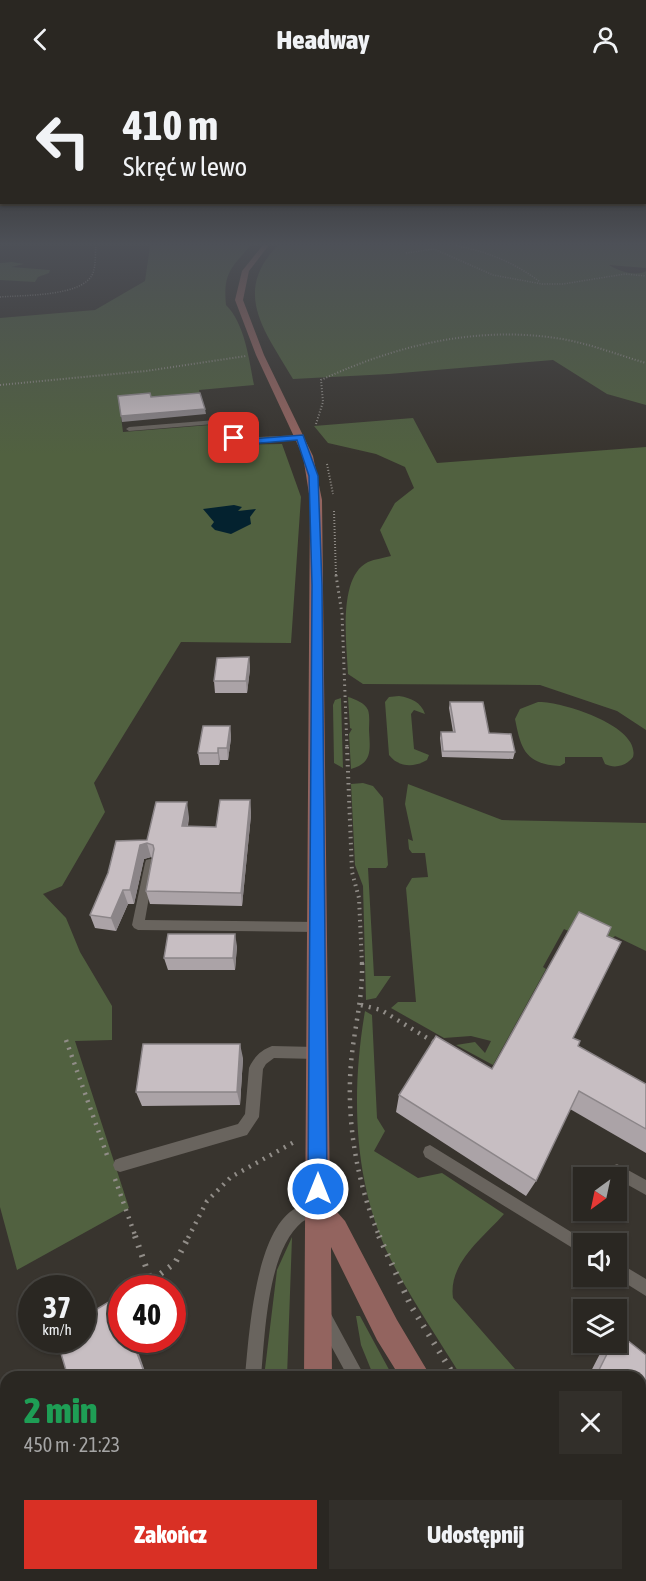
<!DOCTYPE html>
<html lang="pl">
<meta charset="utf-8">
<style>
:root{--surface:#2a2722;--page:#322f2a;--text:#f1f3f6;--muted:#a5a5a5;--line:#464440;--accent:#d93025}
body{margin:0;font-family:"Asap Condensed",sans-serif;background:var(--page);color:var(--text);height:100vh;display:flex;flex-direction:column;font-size:22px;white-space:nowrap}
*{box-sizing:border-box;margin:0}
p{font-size:20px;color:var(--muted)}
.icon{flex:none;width:33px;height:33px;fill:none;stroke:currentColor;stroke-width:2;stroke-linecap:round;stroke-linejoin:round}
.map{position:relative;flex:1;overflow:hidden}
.sheet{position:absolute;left:0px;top:1293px;width:646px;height:210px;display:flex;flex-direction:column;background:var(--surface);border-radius:18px 18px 0 0;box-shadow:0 2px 4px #0004,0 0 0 2px var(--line)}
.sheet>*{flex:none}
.guide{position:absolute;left:0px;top:0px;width:646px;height:126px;box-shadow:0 2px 4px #0004,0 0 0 2px var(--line);background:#2a2722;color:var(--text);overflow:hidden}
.needle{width:39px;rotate:213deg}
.controls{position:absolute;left:573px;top:1089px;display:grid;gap:12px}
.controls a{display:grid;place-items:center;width:54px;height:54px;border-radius:0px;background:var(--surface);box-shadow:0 2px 4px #0004,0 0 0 2px var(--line);font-size:30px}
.speed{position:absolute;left:18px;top:1197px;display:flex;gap:12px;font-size:30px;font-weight:700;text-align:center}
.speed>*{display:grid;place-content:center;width:78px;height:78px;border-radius:50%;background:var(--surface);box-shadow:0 2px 4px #0004,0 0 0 2px var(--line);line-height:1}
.speed small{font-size:15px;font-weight:400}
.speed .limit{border:9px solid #d22;background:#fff;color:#111}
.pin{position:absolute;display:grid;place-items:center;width:51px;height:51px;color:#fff;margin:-26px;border-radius:12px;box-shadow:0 3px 9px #0006}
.me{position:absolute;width:66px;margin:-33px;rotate:0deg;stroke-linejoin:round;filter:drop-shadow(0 0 4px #0008)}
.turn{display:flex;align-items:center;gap:21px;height:126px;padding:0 24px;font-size:27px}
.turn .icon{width:78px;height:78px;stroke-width:2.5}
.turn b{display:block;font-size:42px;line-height:51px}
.round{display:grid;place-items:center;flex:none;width:63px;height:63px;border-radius:0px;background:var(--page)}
.head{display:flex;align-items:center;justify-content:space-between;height:102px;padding:0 24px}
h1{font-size:36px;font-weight:800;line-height:45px;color:#1e9e55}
.action{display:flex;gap:12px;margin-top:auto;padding:12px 24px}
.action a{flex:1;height:69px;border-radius:0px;background:var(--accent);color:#fff;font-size:24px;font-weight:800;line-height:69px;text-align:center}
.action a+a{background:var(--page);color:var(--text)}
header{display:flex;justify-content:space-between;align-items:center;height:78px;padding:0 24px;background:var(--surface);font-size:27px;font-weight:800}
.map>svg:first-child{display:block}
</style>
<header><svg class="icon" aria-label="back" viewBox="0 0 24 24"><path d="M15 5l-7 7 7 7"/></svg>Headway<svg class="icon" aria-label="person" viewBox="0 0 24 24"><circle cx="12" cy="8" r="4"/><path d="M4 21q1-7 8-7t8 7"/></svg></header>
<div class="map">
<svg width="646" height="1503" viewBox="0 0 646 1503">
<rect width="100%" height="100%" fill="#38342e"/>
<path fill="#516140" d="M155,167H251C231,190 223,195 226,227C245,246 249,282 254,307L199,312L201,320L119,323L123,354L222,346L227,360L237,367L282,366L301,419L291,565L181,564L94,705L105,734L62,808L43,816L66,840L80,874L112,928V962L75,963L129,1130L17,1192L0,1129V240L95,232L145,203L150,168Z
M278,167L646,168V190L609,187C618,193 636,199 646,193V327L607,316L553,282L389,296L293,301C266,254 231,215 278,167Z
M12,184L24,186L11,189L50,192L49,195L38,199L35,204L0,202V185Z
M413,340L437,385L646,369V652L617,633L540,607L363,606L348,596C347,568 337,499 368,484C375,481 384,480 391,478L380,452L395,425L414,410L405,389L376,376L328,365L314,348Z
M399,618C411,620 421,624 425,636L414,632L411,636L414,671L429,677L427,682C414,690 398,689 389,677L385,624L389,619Z
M348,619C355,621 365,625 368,632C370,638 369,646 369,652C370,671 373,685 351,691L349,656L352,651L350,650Z
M341,620L343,690L334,685L333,627L335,622Z
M538,624C561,623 641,648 633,679C626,688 615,691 605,686L602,679H565V685L560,688C525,686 521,671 515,641L520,631Z
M363,705L373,708L383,720L388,787L386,790H368L374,898H391L376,920L366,922L363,808L355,787L351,706Z
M408,706L502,742L646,745V873L615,858L603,869L564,851L543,889L546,891L493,987L456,967L475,964L485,975L491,963L471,958L444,960L391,930L398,924H416L406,810L412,800L428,799L425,775H412L409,771L408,761L413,763L405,726Z
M365,933L372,937L377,1040L385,1053L374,1073L418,1100L442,1095L504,1136C483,1160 448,1185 453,1220L522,1299H470L466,1295L461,1298C437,1259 411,1221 390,1180C353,1104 351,1015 365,933Z
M292,1159L287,1299H264L277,1192Z
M356,1238H360L393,1299H374L361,1267Z
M321,1497H438L440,1503H319Z
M468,1497H557L564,1503H469Z"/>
<path fill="#04222f" d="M234,427L242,429L238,433L256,431L250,439L251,446L231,456L215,452L211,448L214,444L203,431Z"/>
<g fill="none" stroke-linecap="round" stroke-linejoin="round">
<path stroke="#918d88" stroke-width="1.5" stroke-dasharray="1 1.5" stroke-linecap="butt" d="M451,167C484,172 514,184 540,204
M406,175L434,171L493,197L542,206H563L625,196L646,198
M0,219C22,217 84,219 93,195C96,187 95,176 96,167"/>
<path stroke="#918d88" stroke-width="2" stroke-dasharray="1 2" stroke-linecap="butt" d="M0,307L146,293L246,278
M316,346L323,324L321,302C397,267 478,247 562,261C591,266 618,277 646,285
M327,386L333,416
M334,433L336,498"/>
<path stroke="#918d88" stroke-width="3" stroke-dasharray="1.5 4" stroke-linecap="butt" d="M336,497L342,536L347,670"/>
<path stroke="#918d88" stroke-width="4" stroke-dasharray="1.5 4.5" stroke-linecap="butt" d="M347,669L352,794L359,820L362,887"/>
<path stroke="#918d88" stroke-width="4.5" stroke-dasharray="2 6" stroke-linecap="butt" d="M362,885C363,920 354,951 351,985C346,1043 357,1106 380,1160
M361,927L381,932L437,966
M66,962L108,1080
M115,1101L136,1160
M188,1160L207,1123L231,1099L296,1063"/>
<path stroke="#918d88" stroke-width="6" stroke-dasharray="2 8" stroke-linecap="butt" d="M135,1158L151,1203L175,1185L189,1158
M379,1158L411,1228L455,1299
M640,1475L646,1478"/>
<path fill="#69645e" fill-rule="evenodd" d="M228,341L231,343L237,359L240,360L300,357L303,359L300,361L239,364L232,361L226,345L129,353L126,351L129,349Z
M150,781L154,782L155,785L145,842L317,844L321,846L323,849L321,852L317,854L138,852L134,850L132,847L145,785L146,782Z
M272,968L316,969L321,971L323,975L321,979L316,981L274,980L266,986L263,991L259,1039L247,1057L120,1094L115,1092L113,1087L115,1082L120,1080L238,1046L245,1036L249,990C254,979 261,972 272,968Z
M430,1067L589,1165L584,1166V1177L425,1079L423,1074L425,1069Z
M617,1086L646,1102V1117L612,1098L610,1093L612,1088Z
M318,1124L323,1126L325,1131L323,1136C316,1139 307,1140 302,1144C267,1173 265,1257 261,1299H245C249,1257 255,1152 296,1130C302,1126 311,1125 318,1124Z
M616,1183L646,1201V1218L614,1198H616Z
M325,1234L331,1236L365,1299H348L317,1242L319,1236Z
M252,1497H272V1503H252Z
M444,1497H464L466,1503H446Z"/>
<path fill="#93645f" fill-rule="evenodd" d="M263,167H269L249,193L243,222L264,277L313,378L322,422L330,1126L345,1143L397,1242L431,1299H400L377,1262L331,1169L332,1299H304L310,422L303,378L256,277L235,222L242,193Z
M268,1497H300L299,1503H267Z
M581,1497H618L620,1503H583Z"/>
</g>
<path fill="#aba3a7" d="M249,579L250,591L247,615H215L214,603Z
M450,624L515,674L513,681L442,679L440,660L441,654H453L449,630Z
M230,648L231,660L228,682H220L219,687H200L198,675Z
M250,722L251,737L242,828L150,826L146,813L152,780L151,779L144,781L134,826H128L116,853L95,850L90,837L147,762L189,739L188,748L216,749Z
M607,858L573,960L578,968L646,1006V1075L570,1031L536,1103L526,1118L396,1034L399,1017L492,991Z
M237,868L235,892H168L164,880Z
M243,980L240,1027L142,1028L136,1014Z
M618,1255L646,1277V1356L640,1351V1299H588L606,1264H616V1256Z"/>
<path fill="#8b8588" d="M205,331L206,336L122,344L121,338Z
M249,579L250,591L247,615L246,603Z
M230,648L231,660L228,682L227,670Z
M218,670L220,682L219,687L218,675Z
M250,722L251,737L242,828L241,815Z
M187,724L189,739L185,762L182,748Z
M147,765L151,779L144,781L134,826L130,812L140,767Z
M123,812L128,826L116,853L111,840Z
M235,856L237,868L235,892L233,880Z
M240,966L243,980L240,1027L237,1014Z
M132,1262H134L147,1299H146Z
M6,1373V1377L0,1380V1376Z
M22,1497H36L38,1503H24Z"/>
<path fill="#c7bec2" stroke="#8b8588" stroke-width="1.5" d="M150,315L151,319L200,315L205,331L121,338L118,318Z
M249,579L246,603H214L217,580Z
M450,624H483L489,655L511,656L515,674L443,673L441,654H455Z
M203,648H230L227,670H218V675H198Z
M220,722H250L241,815L146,813L154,771L153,767L147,765L140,767L130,812H123L111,840L90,837L108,795L116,763L147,762L156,724H187L182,748L216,749Z
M579,834L611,849L607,858L621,864L573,960L580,963L578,968L646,1006V1051L579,1013L536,1103L399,1017L436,958L492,991Z
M168,856H235L233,880H164Z
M143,966H240L237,1014H136Z
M117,1219L122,1232V1262H132L146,1299H68L57,1262H82V1240Z
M618,1255L646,1277V1341L640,1336V1299L596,1298L613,1264H616V1258Z
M6,1335V1373L0,1376V1338Z
M6,1477V1497H22L24,1503H0V1482Z"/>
<linearGradient id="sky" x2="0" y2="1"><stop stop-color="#1f1d19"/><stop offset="0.44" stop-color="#4d5057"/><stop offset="1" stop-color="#4d5057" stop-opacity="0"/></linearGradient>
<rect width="646" height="377" fill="url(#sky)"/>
<path fill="#1a73e8" stroke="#114b97" stroke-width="1.5" d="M234,357L249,361L303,357L318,398L322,507L327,1111L325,1118L318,1121L311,1118L308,1111L312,507L309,398L297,362L249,366L231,361Z"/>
</svg>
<div class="controls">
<a><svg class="needle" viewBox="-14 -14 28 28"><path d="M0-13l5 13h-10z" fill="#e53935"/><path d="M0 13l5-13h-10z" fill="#a5a5a5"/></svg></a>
<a><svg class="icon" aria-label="sound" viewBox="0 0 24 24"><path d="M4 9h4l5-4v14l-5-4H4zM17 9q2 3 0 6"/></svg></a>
<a><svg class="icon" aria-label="layers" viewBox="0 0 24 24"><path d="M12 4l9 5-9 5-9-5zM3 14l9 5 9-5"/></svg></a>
</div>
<div class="speed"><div>37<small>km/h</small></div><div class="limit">40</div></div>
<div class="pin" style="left:234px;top:360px;background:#d93025"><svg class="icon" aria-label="arrive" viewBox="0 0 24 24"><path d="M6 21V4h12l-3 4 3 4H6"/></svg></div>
<svg class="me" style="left:318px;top:1111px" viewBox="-20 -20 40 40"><circle r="17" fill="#1a73e8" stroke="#fff" stroke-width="3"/><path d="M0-11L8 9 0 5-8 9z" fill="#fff"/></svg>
<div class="guide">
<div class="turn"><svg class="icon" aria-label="left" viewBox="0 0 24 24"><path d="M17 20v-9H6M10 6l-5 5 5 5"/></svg><div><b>410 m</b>Skręć w lewo</div></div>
</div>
<section class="sheet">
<div class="head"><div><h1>2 min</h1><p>450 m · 21:23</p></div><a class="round"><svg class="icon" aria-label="close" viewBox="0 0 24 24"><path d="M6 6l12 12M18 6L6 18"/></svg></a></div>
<div class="action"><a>Zakończ</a><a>Udostępnij</a></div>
</section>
</div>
